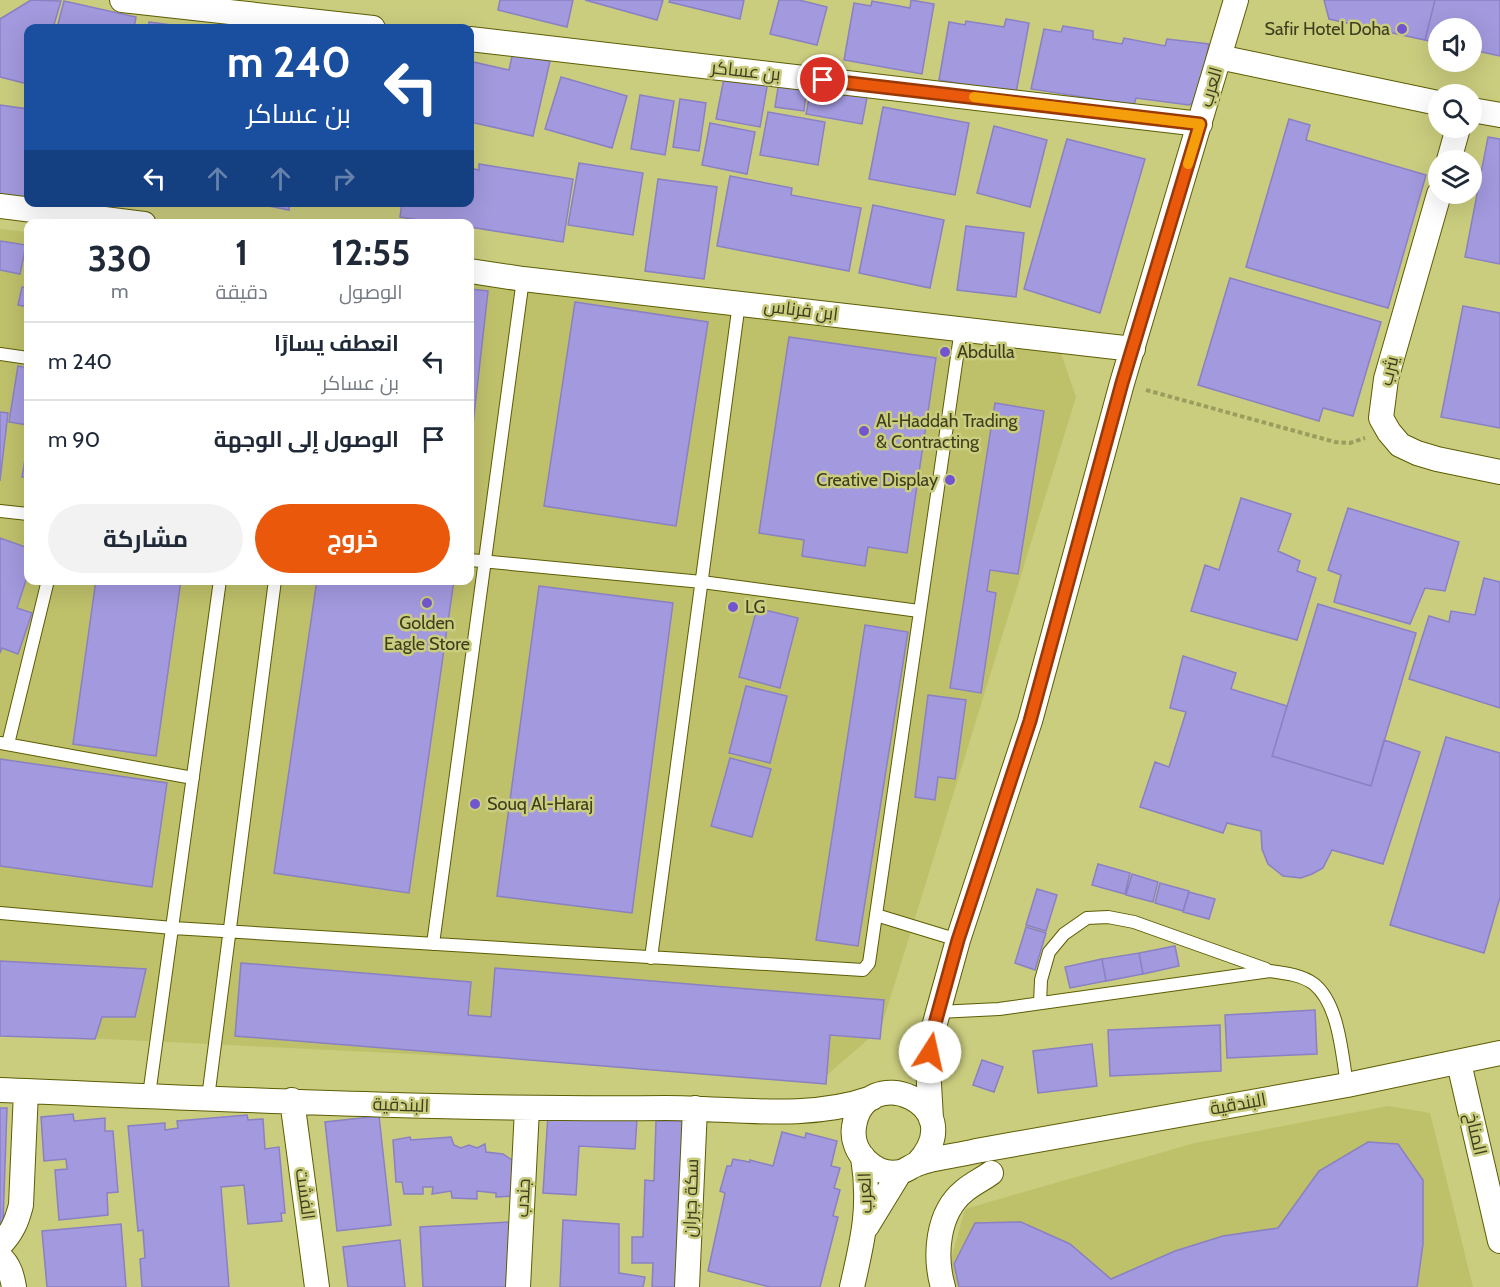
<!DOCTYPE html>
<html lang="ar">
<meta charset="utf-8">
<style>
:root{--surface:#fff;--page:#f2f2f3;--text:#1f2937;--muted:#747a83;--line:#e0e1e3;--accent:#ea580c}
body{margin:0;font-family:Cabin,Cairo,sans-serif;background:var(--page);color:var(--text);direction:rtl;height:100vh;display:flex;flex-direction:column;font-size:22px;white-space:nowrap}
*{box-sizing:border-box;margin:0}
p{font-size:20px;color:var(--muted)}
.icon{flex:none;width:33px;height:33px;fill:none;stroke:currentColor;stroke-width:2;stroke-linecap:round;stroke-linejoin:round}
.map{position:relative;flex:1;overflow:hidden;direction:ltr}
.side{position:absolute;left:24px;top:219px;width:450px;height:366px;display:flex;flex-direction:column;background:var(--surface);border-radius:12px;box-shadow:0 6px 24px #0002;direction:rtl}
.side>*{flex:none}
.top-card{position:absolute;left:24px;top:24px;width:450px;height:183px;border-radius:12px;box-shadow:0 6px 24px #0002;direction:rtl;background:#1a4fa0;color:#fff;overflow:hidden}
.tools{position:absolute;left:1428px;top:18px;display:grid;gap:12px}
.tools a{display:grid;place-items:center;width:54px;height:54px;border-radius:50%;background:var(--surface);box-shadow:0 6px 24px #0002;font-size:30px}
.pin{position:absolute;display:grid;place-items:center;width:51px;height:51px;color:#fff;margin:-26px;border:3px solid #fff;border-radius:50%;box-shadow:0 2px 6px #0007}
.me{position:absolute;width:66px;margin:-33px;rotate:10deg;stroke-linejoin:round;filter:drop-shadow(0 0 4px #0008)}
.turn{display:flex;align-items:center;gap:21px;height:126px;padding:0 24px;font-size:27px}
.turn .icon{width:78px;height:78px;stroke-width:2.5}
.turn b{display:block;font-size:42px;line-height:51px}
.lanes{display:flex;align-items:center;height:57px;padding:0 24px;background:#0003;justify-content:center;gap:30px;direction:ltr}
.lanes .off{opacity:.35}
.eta{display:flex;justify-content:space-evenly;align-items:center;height:102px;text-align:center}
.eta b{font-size:36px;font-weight:700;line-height:42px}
.action{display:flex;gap:12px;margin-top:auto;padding:12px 24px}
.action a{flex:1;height:69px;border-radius:36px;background:var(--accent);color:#fff;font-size:24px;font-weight:700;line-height:69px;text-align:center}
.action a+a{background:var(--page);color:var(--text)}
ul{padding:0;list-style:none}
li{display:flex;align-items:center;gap:18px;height:78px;padding:0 24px;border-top:2px solid var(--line)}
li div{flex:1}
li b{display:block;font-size:22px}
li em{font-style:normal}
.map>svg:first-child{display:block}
</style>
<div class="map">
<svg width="1500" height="1287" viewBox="0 0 1500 1287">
<rect width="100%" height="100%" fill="#cacc7e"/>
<path fill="#bec06a" d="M0,229L28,232V580H470V284L1061,353L1076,397L881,1028L828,1074L0,1034Z
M1388,1106L1430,1113L1473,1287H953L948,1270L965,1209L1195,1143Z"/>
<path fill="#a299de" stroke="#8a80c3" stroke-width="1.5" d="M31,0L61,1L53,28H28V84L0,77V19Z
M500,0H573L567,27L498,10Z
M585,0H663L657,20Z
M670,0H744L740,19L669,2Z
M779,0H799L827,7L817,45L770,34Z
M911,0L934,4L922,74L844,60L854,3L871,6L872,1L910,8Z
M1324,0H1435L1425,40L1329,19Z
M1435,0H1500V56L1472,50V28H1438V43L1425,40Z
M64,1L136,17L134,28H57Z
M1006,19L1029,23L1016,93L939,80L949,22L965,25L966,21L1004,27Z
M149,22L194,28H148Z
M1063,26L1093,31V39L1122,44L1124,38L1165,46L1167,39L1209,44L1198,100L1189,105L1136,98L1134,105L1031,89L1044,29L1061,32Z
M513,52L550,61L533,136L470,122V77L473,62L509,70Z
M725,73L768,81L760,127L716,119Z
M561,77L627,96L612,148L545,129Z
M779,81L807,85L804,111L775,107Z
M812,83L868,92L862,124L806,114Z
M640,95L674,101L665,155L631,149Z
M680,99L706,103L699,151L673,147Z
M0,105L28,109V199L0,195Z
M883,107L969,123L955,195L869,179Z
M768,112L825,122L818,165L760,155Z
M1289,119L1310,125L1306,140L1426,175L1388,308L1246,267Z
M710,123L755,132L747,174L702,165Z
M994,126L1047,140L1030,207L977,193Z
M1488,137L1500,139V264L1465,257Z
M1067,139L1145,159L1100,313L1024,289Z
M579,163L643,173L633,235L568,225Z
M479,164L573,179L563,242L470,227V224H444L400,217L402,202H470V168L479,170Z
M730,176L792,188L791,195L861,208L849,271L717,246Z
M658,179L717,187L704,279L645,271Z
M263,202H290L289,210L263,205Z
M873,205L944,220L930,288L859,273Z
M966,226L1024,233L1016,297L957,290Z
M0,241L26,245L20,274L0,270Z
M1230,278L1381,322L1353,416L1323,408L1319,421L1198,385Z
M22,287L28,288V307L18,305Z
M470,289L488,291L470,451Z
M575,302L708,322L676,526L544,506Z
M1463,306L1500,313V428L1441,417Z
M789,337L936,358L907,553L868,547L865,566L802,556L804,540L759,533Z
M18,366L28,368V425L9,422Z
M995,403L1044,411L1018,574L990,570L987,591L996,593L981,693L950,688Z
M0,412L8,413L0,481Z
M28,442V478L22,477Z
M1241,498L1291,514L1278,551L1300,561L1297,571L1316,578L1297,640L1191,611L1205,565L1219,570Z
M1348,508L1459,542L1445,591L1425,588L1410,624L1334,602L1341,575L1328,570Z
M0,538L28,548V574L17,608L32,613L18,654L2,648L0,653Z
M1484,578L1500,582V708L1409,679L1429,616L1449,622L1451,611L1475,615Z
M96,580H181L156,756L73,744Z
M317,580H454L409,893L274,873Z
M539,586L673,603L632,913L497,896Z
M1318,604L1416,633L1371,786L1272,756Z
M757,608L798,618L780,688L739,677Z
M865,625L908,632L858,946L816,940Z
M1183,656L1236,673L1231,689L1287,706L1272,756L1371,786L1384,740L1420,752L1383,864L1332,850L1323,868L1312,874L1301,878L1283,876L1268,864L1262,849L1261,831L1227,823L1223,833L1140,807L1155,762L1169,767L1186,712L1170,708Z
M746,686L787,696L770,763L729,753Z
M928,695L966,700L955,779L938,777L935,800L915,797Z
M1446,737L1500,753V897L1484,953L1390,925Z
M730,758L771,769L752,837L711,826Z
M0,759L167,783L152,887L0,866Z
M1098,864L1130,873L1125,894L1092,885Z
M1132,874L1158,882L1153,902L1126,895Z
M1160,883L1189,891L1183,911L1155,903Z
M1037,889L1057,895L1046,931L1026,925Z
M1189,892L1215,899L1209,919L1183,912Z
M1026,927L1046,933L1035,970L1015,963Z
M1175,946L1179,966L1143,974L1139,953Z
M1139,953L1143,974L1106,981L1102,959Z
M1102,959L1106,981L1070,988L1065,967Z
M0,961L146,969L135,1017H102L95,1039L0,1036Z
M241,963L471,982L468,1015L491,1017L495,968L884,1000L880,1039L830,1035L826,1084L235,1036Z
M1315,1010L1317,1054L1227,1058L1225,1015Z
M1220,1025L1221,1071L1110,1076L1108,1030Z
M1092,1044L1097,1086L1038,1093L1033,1051Z
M982,1060L1003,1067L994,1092L973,1085Z
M0,1108H7L3,1223H0Z
M73,1114L74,1121L105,1118V1131H113L118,1192L107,1193L108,1215L59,1220L55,1170L67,1169L66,1159L44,1161L41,1117Z
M548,1114L637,1119L635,1149L579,1146L576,1195L543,1193Z
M247,1115L248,1120L263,1119L265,1149L279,1147L285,1213H281L282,1221L248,1224L244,1185L221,1187L229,1287H142L140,1259L145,1258L143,1230L138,1231L128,1126L165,1123V1130L178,1128L177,1121Z
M379,1116L391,1225L337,1231L325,1122Z
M656,1121H688L683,1287H652L653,1263H632V1237H643L645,1180L654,1181Z
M782,1132L805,1138L806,1133L837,1141L831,1166L840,1168L834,1188L840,1190L833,1216L838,1217L820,1287H770L708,1271L725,1193L720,1191L727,1166H731L733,1159L750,1162V1160L773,1166Z
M410,1137L411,1140L451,1137L454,1145L461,1148L469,1145L477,1148L485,1144L486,1152L503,1154L515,1162L513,1196L496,1197V1193L477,1191V1199L452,1198L451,1191L432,1194L433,1187H423V1194H404L402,1182H396L393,1140Z
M1368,1142L1398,1144L1423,1180V1244L1417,1287H959L954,1264L975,1223L1021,1222L1070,1244L1111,1279L1175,1251L1223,1236L1278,1228L1319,1171Z
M563,1220L619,1224V1273L645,1277L643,1287H560Z
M510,1222L513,1287H423L420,1227Z
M121,1224L126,1287H47L42,1231Z
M400,1240L405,1287H348L343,1247Z"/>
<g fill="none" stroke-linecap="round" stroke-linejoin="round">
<g stroke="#5d5d03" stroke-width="14">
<path id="lane" d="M0,354L28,358
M0,511L28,514
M470,560L702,582L919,611
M0,743L193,778
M8,744L48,580
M0,913L173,928L863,970L869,963L961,329
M876,915L958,940
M433,944L523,279
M651,958L739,303
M1040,1003L1041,980L1049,952L1064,934L1087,918L1108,917L1134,922L1266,969
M938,1012L999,1009L1270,971C1285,973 1302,975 1314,984C1339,1004 1342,1055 1347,1085
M149,1095L220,580
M208,1098L275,580"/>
</g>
<g stroke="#5d5d03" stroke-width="26">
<path id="street" d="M122,0L373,28
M470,39L1200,124
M1219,57L1438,103
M1472,110L1500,115
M1449,160L1458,128
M1439,194L1386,379L1381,418L1389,432L1400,445L1417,453L1437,459L1500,472
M0,206L144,224
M470,271L523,279L1133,349
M1459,1063L1500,1241
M0,1090C222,1099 444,1110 666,1108C734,1108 806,1121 872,1098
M292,1100L317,1287
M931,1119L928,1066L931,1038L938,1012L958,940L1030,721L1122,383L1236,0
M917,1164C974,1103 863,1059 854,1127C850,1152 875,1177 900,1172C906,1171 911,1166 917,1164C935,1157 957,1156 976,1151L1347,1085L1500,1053
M867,1226L900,1172
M0,1245C12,1233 17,1221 21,1205L26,1091
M0,1257C9,1265 12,1275 14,1287
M518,1287L527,1109
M687,1287L695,1108
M852,1287C863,1239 871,1207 863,1157
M943,1287C934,1256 937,1213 964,1191C972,1184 983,1179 991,1173"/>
</g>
<path stroke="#9b9d5e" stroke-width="4" stroke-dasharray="4.5 3" stroke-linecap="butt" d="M1146,390L1335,442L1350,443L1365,438"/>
<use href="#lane" stroke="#fff" stroke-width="12"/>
<use href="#street" stroke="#fff" stroke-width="24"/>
</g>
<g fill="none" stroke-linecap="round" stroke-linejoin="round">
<g stroke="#983908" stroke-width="15">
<path id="route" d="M823,80L1200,124L1122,383L1030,721L958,940L931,1038L930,1052"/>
</g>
<use href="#route" stroke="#ea580c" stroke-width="10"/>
<path stroke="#f59e0b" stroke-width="10" d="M974,97L1200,124L1188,164"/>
</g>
<g fill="#7256cf" stroke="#cacc7e" stroke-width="2">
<circle cx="1402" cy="29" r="6"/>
<circle cx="945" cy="352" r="6"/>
<circle cx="864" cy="431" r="6"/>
<circle cx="950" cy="480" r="6"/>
<circle cx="427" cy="603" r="6"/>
<circle cx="733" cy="607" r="6"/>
<circle cx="475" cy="804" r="6"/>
</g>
<g text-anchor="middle" stroke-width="5" stroke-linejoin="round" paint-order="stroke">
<g font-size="18" fill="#3d3e1e" stroke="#cacc7e" text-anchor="start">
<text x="1390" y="35" text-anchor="end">Safir Hotel Doha</text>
<text x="957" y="358">Abdulla</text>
<text x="876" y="427">Al-Haddah Trading<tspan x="876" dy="21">&amp; Contracting</tspan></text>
<text x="938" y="486" text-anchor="end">Creative Display</text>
<text x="745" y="613">LG</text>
<text x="427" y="629" text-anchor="middle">Golden<tspan x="427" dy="21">Eagle Store</tspan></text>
<text x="487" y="810">Souq Al-Haraj</text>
</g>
<g font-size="18" fill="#3d3e1e" stroke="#cacc7e">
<text transform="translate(746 71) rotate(6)" y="6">بن عساكر</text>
<text transform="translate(1211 87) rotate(-74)" y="6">العرب</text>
<text transform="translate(801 310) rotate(7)" y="6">ابن فرناس</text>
<text transform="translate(1389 371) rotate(-76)" y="6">يثرب</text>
<text transform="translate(1238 1104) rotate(-10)" y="6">البندقية</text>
<text transform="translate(401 1105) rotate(2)" y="6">البندقية</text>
<text transform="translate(1476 1134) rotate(77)" y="6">المناخ</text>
<text transform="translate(865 1193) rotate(-92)" y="6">العرب</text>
<text transform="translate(305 1194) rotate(82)" y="6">الفشت</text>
<text transform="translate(523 1198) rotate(-87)" y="6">جندب</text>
<text transform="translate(691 1198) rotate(-88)" y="6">سكة جبران</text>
</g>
</g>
</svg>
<div class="tools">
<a><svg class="icon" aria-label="sound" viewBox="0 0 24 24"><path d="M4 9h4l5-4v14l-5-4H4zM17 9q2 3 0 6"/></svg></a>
<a><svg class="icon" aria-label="search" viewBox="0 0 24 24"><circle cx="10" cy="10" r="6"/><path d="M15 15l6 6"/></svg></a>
<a><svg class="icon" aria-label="layers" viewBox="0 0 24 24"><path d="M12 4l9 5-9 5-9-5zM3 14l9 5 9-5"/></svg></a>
</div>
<div class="pin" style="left:823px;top:80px;background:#d93025"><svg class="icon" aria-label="arrive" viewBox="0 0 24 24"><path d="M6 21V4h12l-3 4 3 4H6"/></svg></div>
<svg class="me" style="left:930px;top:1052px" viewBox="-20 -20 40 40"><circle r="19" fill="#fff"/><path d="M0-13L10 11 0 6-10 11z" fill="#ea580c"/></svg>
<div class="top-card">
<div class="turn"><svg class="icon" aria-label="left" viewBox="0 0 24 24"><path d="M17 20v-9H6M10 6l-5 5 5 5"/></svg><div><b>240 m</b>بن عساكر</div></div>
<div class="lanes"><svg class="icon" aria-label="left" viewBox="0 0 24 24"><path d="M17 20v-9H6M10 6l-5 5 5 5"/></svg><svg class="icon off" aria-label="ahead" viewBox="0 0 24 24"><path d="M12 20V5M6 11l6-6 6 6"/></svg><svg class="icon off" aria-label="ahead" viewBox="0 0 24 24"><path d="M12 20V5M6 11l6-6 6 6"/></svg><svg class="icon off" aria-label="right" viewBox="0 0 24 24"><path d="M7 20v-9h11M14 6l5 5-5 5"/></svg></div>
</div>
<section class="side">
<div class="eta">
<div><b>12:55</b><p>الوصول</p></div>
<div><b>1</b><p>دقيقة</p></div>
<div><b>330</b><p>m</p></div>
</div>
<ul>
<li><svg class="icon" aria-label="left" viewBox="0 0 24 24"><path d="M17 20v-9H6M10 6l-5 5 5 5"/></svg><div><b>انعطف يسارًا</b><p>بن عساكر</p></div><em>240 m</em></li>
<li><svg class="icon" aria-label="arrive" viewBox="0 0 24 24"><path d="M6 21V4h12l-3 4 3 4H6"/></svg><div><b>الوصول إلى الوجهة</b></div><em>90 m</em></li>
</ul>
<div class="action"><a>خروج</a><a>مشاركة</a></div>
</section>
</div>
